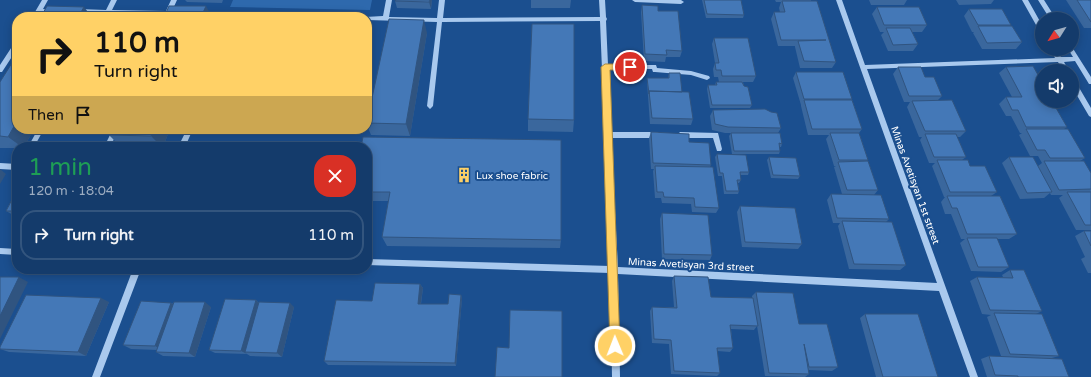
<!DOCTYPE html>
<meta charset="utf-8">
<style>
:root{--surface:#143b6b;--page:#214673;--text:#f1f3f6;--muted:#9dadc1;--line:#33557e}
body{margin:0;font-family:"Varela Round",sans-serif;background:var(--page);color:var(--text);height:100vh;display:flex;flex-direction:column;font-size:15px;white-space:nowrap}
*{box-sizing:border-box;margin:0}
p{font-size:13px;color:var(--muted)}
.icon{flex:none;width:22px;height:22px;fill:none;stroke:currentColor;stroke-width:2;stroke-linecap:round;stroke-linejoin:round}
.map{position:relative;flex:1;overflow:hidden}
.details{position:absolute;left:12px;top:142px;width:360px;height:132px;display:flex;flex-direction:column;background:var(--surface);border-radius:16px;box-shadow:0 2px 10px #0003,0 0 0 1px var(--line)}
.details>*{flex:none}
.guide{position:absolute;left:12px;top:12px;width:360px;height:122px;border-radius:16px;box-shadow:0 2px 10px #0003,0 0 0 1px var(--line);background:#ffd166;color:#111;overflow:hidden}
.needle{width:26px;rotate:233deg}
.fabs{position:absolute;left:1035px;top:12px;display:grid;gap:8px}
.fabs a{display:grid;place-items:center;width:44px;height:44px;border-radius:50%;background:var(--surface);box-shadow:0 2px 10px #0003,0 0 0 1px var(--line);font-size:20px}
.pin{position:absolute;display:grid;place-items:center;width:34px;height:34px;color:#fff;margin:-17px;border:2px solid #fff;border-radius:50%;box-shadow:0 1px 4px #0007}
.me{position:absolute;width:44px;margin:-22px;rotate:359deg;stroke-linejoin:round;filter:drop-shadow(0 0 3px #0008)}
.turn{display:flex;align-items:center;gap:14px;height:84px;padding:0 16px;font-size:18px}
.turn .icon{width:52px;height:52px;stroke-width:2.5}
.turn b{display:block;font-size:28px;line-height:34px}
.then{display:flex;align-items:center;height:38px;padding:0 16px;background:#0003;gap:8px;font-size:15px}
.round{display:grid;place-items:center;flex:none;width:42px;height:42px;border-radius:16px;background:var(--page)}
.headline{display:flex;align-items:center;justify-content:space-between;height:68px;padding:0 16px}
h1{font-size:24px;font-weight:600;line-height:30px;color:#1e9e55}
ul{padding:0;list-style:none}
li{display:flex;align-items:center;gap:12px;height:50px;margin:0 8px 6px;padding:0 8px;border:2px solid var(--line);border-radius:16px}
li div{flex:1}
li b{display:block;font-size:15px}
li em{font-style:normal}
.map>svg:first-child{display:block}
</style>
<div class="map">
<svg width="1091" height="377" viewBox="0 0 1091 377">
<rect width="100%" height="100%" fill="#1b4f8f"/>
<path fill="#2e69ad" d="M233,0H372L370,10L230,7Z"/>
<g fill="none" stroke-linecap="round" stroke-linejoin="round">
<path fill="#a9c9ee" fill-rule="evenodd" d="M42,0H48L43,9L54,10V12L40,13L38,17H32Z
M111,0H117L112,10L166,11L171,0H177L172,11L176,12L177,13L176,14L170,15L167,17L164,15L110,14L108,17H102L104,14L79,13L76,11L79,9L106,10Z
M386,0H392L389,17L437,18L439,0H445L443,18L600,17L599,0H605L606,17L607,19L606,21L608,65H656L657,68L691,71L709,76L710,78L707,80L691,75L655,72H653L652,69H608L611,132H658L661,135L658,138H611L618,267L937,283L836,0H842L865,65L1055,58L1050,49H1056L1061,57H1073L1068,49H1072V47L1091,77V84H1089L1075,61L1064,62L1069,71H1063L1058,62L867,69L978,377H970L939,291L618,274L620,377H612L610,273L367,265V259L610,266L600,21L442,22L433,106L430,109L427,106L437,22L367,20V17H365L383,16Z
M632,0H681L684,2L681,4L635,2Z
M1022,0H1028L1042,25V32H1040Z
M1038,0H1044L1056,19H1050Z
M201,11L349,15L352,17H273L201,15L198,13Z
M15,42H17V49L2,72H0V65Z
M1072,79H1074L1091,108V117L1089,116L1072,87Z
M38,129H44L34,147H28Z
M113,129H119L110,147H104Z
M187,129H193L185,147H176L177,145L180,143Z
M680,132L718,133L722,149L721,151H717L713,138H680L677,135Z
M0,163L17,164V170L0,169Z
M0,248L17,249V255L0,254Z
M133,269H141L100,377H92Z"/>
</g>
<path fill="#3a679d" d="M185,0H223L222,3L187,2Z
M396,0H432L431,9L397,8L395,1Z
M531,0H571L570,8H531Z
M702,0H741L744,15L743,18H706Z
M775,0H811V1L836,62L832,68H800L795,47V46H778L771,19L774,12H780L779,8L781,2H776Z
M869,0H907L904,5H871Z
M956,0H994L991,4L959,5Z
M1066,0H1091V28H1084Z
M642,5L658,11L682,51L680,57H666L665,62L644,61L641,12Z
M877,7L927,25L922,32H912L918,44L913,51H888L881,35L884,32H880L872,14Z
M969,9L1011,25L1010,26L1022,42L1016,49H982L973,33L974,32H972L964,16Z
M427,33L410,136L371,135L367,125V121Z
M714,38L756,76L753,82H743L744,86L752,105L750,108H710L707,89L708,85H715L716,82H719L718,77H714L713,69L715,63L712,44Z
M898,67L925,77L942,96L938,100L966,131L960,137H957L966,157L962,160L970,166L997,192L991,196L1017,234L1009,239H997L1009,267L1001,272L971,271L960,243L965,239H961L951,214H945L941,202L945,197H944L932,166L935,163H929L920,140L922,137H919L907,107L910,102H904L893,74Z
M1006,67L1067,127L1064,129L1085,158L1080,161L1091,173V230H1076L1059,198L1063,195H1051L1050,193L1044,198L1020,199L1002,163L1009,157L1038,166L1042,163L1038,156H1030L1019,135L1022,133H1020L1011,116H1006L999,104L1006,97H1012L999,73Z
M796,72L852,99V100L862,129L859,133L868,160L867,161L878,190L874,195L889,219L886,222L906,265L900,270L849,269L838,226L840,223H833L827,200L831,194H842L834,167L836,166H834L826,139L829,135H808L801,106V105L793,78Z
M669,73L682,92L693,119L691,125L650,124L647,82V78H668Z
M0,82L17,129H34L24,147H17V148H0Z
M713,110L781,128L778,133L782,144L781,147H779L780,151L779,154H732L729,136L731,133H748H725L712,130L710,116Z
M528,119L574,120L573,132L528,131Z
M112,129H170L163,147H121L109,135Z
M651,132L689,142L711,165L710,167L719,208L716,213L692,212L691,204L662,203L661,198H655L653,171L654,169H651L649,138Z
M367,147L561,240L560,248L387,246L382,237L389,201H367Z
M717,154L749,172L748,175H740L741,180L739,183H738L739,191L738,194H724L722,176H718L715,157Z
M769,157L800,176L798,179L771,178L767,160Z
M17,190V216H15L6,211Z
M740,206L802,244L798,249L742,247L737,212Z
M662,213L712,255L710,260L662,259L660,219Z
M1084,231H1091V273H1088L1081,259L1085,257L1075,236Z
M1010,270L1042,311L1036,314L1059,356L1052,358L1069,377H987L981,359L989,356H1001L987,317L991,315L982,314L970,281L977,277H1003L1002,275Z
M674,276L711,297L752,298V296L756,292L799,324L838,367L832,371L809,370V374L805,377L765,376L757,326L754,330L731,329L733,348L730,352L717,351L720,373L717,376L671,374L669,344L652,343L650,311L652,307H674L672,281Z
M420,284L423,288L421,304H448L461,295L462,299L456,366L328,365L324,361L372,301Z
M256,300L259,303L294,307L282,357L250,356L247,354L215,353L209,350Z
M109,302L86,356L9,352L0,349Z
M171,303L174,304L211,307L195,357L163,356L156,352L157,350L131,349L123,345Z
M865,314L938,377H876L860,318Z"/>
<path fill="#305480" d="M430,0H432L431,9L429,2Z
M206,6L212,17H201Z
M84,7L92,17H78Z
M424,20L427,33L410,136L406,124Z
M17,121V129H34L24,147H22L8,137Z
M154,129H170L163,147H162L151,136Z
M0,169L6,174L0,184Z
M19,277L28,282L0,339V316Z
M420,284L423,288L420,308L418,304Z
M461,295L462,299L456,366L455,363Z
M101,298L109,302L86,356L78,352Z
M256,300L261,305L245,352L247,354L241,351Z
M205,302L211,307L195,357L189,353Z
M171,303L177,307L162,350L155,346Z
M290,303L294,307L282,357L277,353Z"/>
<path fill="#4478b7" stroke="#305480" d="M396,0H430L429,2L395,1Z
M704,0H741L744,15L707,14Z
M1077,0H1091V22Z
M782,1H817L836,62L804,61L798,41L826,40H781L774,12H785Z
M642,5L658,6V11H678L682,51L666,50L667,55L645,54Z
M47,6L84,7L78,17H41Z
M169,6H206L201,17H164Z
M877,7H919L927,25H884Z
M969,9H1002L1011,25H978Z
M389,19L424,20L406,124L367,123V121Z
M532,24H574V120L528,119Z
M978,26H1012L1022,42L987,43Z
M886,28H910L918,44L893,45Z
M714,38H748L756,76H722L721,70H716L715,63H719Z
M17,55V121L8,137L0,136V82Z
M1033,66L1042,82V101H1052L1067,127H1026L1018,110H1012L1006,97H1022L1006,67Z
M898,67H921L925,77H934L942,96H909Z
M796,72H843L852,99H804Z
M669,73H680L682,92L649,91V94L647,78H669Z
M716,82H742L744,86L748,87L752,105H712L708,85H717Z
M649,91L689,92L693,119L652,118Z
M804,100H852L862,129H812Z
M952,100L966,131H925L912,101Z
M765,109L771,112L777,113L781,128L728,127L715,124L713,110Z
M112,129H154L151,136L109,135Z
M1026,129H1068L1085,158H1050L1045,150H1037Z
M651,132L689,134V142L709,143L711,165L653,163Z
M731,133H780L782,144L779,143L780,151H734Z
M830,133H859L868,160H839Z
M925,134H956L966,157H934Z
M363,137L561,140V240L382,237L390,192H367V147H361Z
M717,154L746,155L749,172H740L741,180H737L739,191H726L723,173H720Z
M769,157L796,158L800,176L773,175Z
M1009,157H1033L1052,192L1027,193Z
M937,160H968L970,166H985L997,192H950Z
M868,161L878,190H847L838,162Z
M1044,161H1084L1091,173V189L1059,190Z
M655,166L713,167L719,208L695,207L694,198L664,197L663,192H657Z
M17,190V211H6Z
M1067,192H1091V225H1085Z
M831,194L881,195L889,219L837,218Z
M947,196H1000L1017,234H967L957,208H952Z
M740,206L795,208L802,244L745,242Z
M662,213L708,215L712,255L664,254Z
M842,221L892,222L906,265L854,264Z
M1084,231H1091V246Z
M967,238H997L1009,267H978Z
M1010,270H1024L1042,311L990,310L977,277L1013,278Z
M674,276L708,277L711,297L753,298L758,326L730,325L733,348H717L720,373L674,371L671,340L654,339L652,307L677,308Z
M0,277H19L0,316Z
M375,283L420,284L418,304H448L449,294L461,295L455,363L324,361L336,300L372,301Z
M756,292L793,293L799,324H827L838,367H809L804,344L809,374L769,373Z
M26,295L101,298L78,352L0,349V347Z
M225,299L256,300L241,351L209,350Z
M141,301L171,303L155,346L123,345Z
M174,302H205L189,353L156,352Z
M259,302L290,303L277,353L245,352Z
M510,310L562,311V377H495L497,347L509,348Z
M994,313L1042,314L1059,356L1010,354Z
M865,314H918L938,377H883Z
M989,356L1062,359L1069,377H1018V376L995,375Z"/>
<path fill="#ffd166" stroke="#a68842" d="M605,64H630L634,67L630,70H610L620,346L619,350L615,352L611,350L610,346L601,67Z"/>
<defs>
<g id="building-bare" transform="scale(1.2)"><path d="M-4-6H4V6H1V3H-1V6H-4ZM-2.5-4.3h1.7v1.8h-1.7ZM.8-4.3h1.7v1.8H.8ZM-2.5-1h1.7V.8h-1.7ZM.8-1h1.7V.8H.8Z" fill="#ffd166" stroke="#1b4f8f" stroke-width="2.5" paint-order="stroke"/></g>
</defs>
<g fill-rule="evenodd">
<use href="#building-bare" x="464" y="175"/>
</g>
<g text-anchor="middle" stroke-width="4" stroke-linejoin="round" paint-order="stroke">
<g font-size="10" fill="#fff" stroke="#1b4f8f" text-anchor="start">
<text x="476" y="179">Lux shoe fabric</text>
</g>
<g font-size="10" fill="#fff" stroke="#1b4f8f">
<text transform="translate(916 185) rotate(70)" y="4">Minas Avetisyan 1st street</text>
<text transform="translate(691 264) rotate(3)" y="4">Minas Avetisyan 3rd street</text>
</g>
</g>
</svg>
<div class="fabs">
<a><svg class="needle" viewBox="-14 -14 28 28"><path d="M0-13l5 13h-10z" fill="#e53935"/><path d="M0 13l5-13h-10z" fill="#9dadc1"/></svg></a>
<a><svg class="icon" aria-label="sound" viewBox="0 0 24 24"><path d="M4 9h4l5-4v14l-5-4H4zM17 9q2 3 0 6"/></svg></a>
</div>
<div class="pin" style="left:630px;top:67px;background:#d93025"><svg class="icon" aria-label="arrive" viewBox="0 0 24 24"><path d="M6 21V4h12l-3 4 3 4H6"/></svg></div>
<svg class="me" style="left:615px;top:346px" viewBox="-20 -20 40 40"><circle r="17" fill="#ffd166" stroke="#fff" stroke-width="3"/><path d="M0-11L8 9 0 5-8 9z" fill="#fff"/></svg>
<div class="guide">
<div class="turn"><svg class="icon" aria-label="right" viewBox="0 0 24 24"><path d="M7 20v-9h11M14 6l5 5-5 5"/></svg><div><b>110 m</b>Turn right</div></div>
<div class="then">Then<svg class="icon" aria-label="arrive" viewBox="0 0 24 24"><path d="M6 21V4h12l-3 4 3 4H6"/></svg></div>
</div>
<section class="details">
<div class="headline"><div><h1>1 min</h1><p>120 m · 18:04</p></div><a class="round" style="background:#d93025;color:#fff"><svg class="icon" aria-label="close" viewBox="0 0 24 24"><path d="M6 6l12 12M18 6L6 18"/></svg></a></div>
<ul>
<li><svg class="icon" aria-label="right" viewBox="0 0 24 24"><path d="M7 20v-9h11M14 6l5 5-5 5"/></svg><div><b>Turn right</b></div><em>110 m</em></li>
</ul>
</section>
</div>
